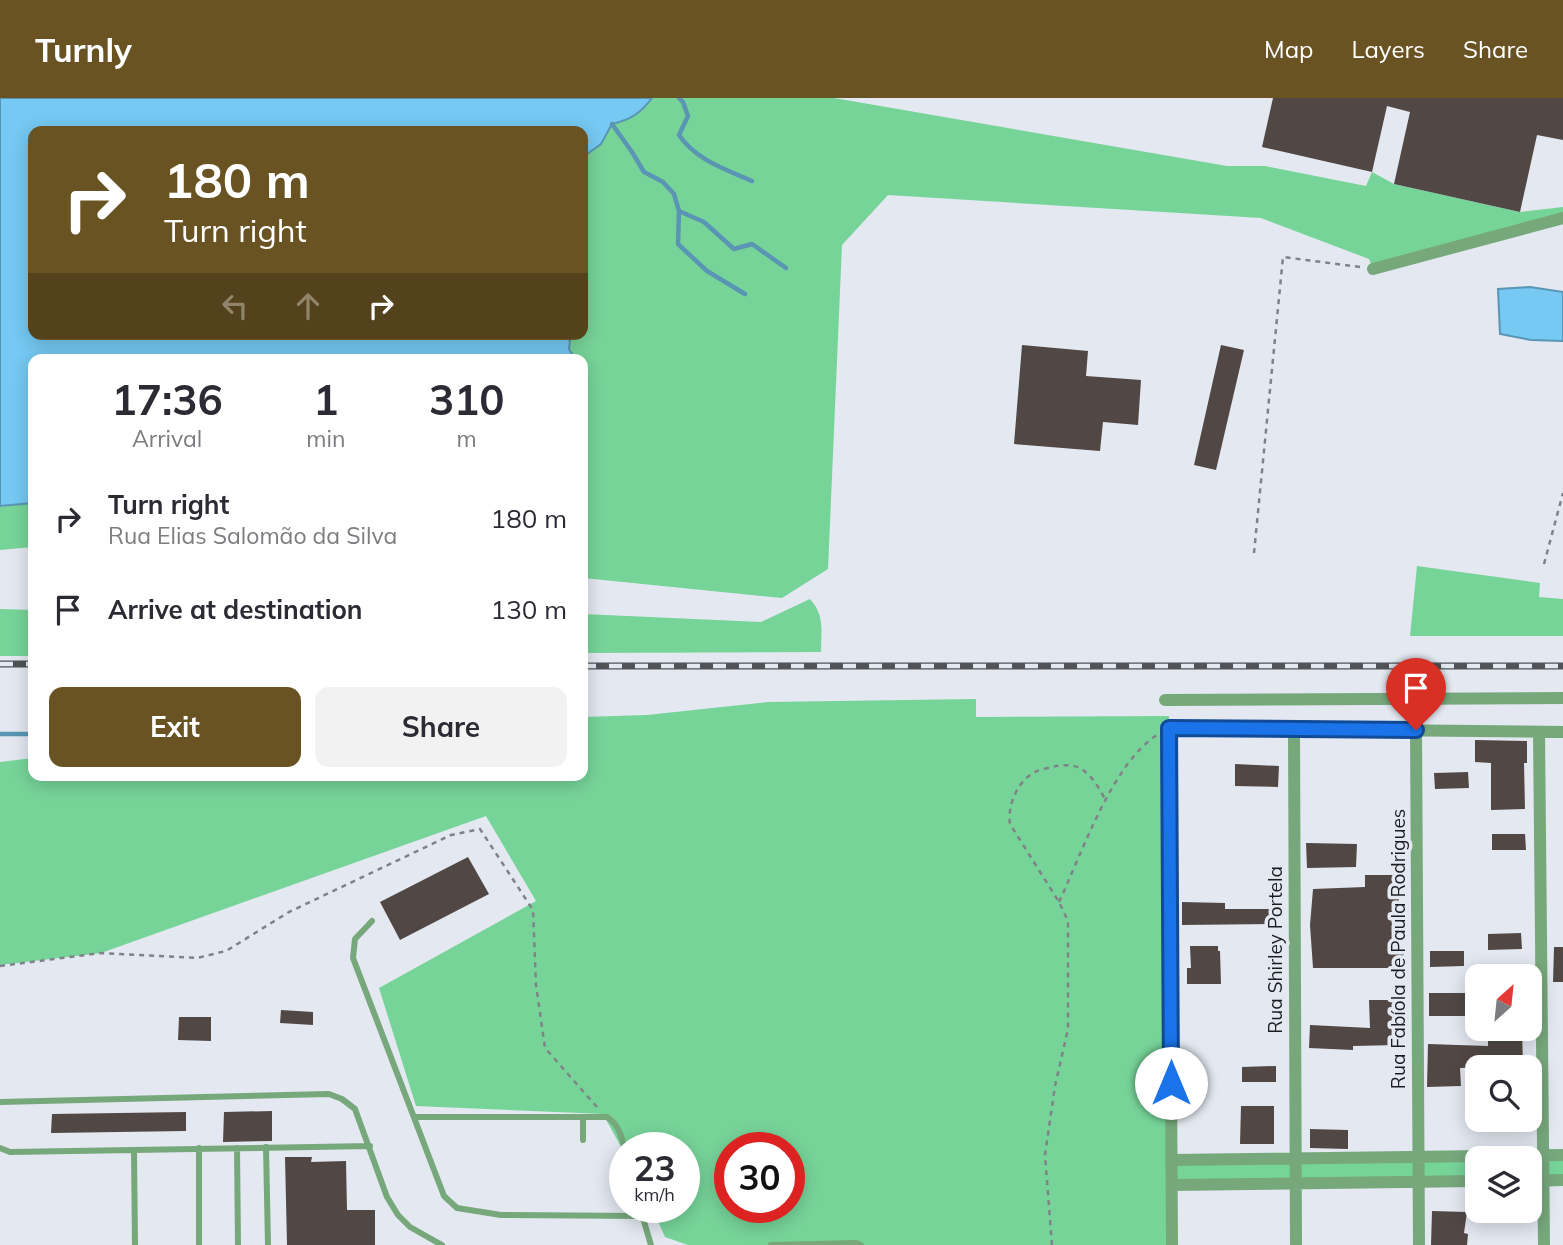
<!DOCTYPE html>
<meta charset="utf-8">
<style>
:root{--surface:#fff;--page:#f2f2f3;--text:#2b2b33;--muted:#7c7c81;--accent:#6a5323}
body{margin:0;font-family:Mulish,sans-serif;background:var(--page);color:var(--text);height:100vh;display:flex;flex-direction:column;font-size:26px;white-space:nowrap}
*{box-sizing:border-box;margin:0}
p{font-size:23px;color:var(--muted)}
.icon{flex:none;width:38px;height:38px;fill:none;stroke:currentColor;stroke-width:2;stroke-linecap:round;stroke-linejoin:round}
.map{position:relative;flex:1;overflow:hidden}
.side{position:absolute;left:28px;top:256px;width:560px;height:427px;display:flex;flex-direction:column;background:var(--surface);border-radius:14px;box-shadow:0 4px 18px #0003}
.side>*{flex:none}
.top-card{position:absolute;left:28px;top:28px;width:560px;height:214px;border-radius:14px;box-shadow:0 4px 18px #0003;background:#6a5323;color:#fff;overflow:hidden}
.needle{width:46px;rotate:27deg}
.controls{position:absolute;left:1465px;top:866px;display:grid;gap:14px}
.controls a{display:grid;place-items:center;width:77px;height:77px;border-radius:14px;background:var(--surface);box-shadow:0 4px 18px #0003;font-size:35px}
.speed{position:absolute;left:609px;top:1034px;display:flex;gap:14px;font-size:35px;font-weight:700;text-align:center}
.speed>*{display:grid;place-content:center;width:91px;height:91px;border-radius:50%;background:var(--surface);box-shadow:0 4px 18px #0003;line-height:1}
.speed small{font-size:18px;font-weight:400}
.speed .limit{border:10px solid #d22;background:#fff;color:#111}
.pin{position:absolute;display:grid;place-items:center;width:60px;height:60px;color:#fff;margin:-72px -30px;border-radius:50% 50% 50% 0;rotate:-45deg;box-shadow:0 0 7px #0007}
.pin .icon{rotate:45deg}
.me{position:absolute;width:77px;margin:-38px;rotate:0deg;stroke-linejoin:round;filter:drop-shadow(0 0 5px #0008)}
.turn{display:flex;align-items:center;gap:24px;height:147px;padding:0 21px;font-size:32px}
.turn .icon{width:91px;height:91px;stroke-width:2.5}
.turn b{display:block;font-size:49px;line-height:60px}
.lanes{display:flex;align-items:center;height:66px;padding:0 21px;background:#0003;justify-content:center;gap:35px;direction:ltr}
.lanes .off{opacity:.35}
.eta{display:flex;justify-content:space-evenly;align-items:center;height:119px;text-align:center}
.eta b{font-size:42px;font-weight:700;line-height:49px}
.primary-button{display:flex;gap:14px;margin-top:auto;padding:14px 21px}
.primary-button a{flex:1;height:80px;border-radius:14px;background:var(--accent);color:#fff;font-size:28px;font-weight:700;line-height:80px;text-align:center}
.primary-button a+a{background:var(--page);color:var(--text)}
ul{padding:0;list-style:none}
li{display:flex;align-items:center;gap:21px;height:91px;padding:0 21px}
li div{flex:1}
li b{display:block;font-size:26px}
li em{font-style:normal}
header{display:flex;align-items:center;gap:42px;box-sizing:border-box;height:98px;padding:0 35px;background:var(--accent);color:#fff}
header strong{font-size:33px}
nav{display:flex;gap:38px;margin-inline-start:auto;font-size:24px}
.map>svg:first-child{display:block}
</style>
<header>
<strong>Turnly</strong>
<nav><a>Map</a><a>Layers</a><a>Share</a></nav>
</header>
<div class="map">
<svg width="1563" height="1147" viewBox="0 0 1563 1147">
<rect width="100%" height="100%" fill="#e3e8f1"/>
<path fill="#77d499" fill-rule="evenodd" d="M652,0H834L1227,68H1265L1366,88L1372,74L1394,86L1520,114L1563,109V120L1373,171L1369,161L1261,120L888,97L842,147L828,471L782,500L583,480V261H575L570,254C568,246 571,242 561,236H583V59C596,50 605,41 612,26C629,23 641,15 652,0Z
M33,405V449L0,452V409Z
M1417,468L1540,485L1539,499L1563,501V538H1410Z
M810,501C825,517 821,534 821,554L583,555V516L761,524Z
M0,511L33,512V558H0Z
M976,601V619L1169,618L1172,1062L1563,1057V1082L1530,1083V1060H1477V1083L1172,1087V1147H688L665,1139L652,1110H684V1050H625V1056L603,1016L416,1008L379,890L536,803L486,718L101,855L0,867V664L33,660V677H583V619L647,617L768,604ZM730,1050H789V1110H730Z"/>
<path fill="#75c9f3" stroke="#5a95b4" stroke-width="2" d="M0,0H652C641,15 630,22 612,26L601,46L583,59V33H33V236H561L570,243L569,251L575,261H33V405L0,408Z
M1530,189L1563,194V243L1531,242L1500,236L1498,191Z"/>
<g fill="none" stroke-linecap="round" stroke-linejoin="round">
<path stroke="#5a95b4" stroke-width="4.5" d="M679,0L683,4L688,18L679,37C696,62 725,71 752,83
M612,26L632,54L644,74L663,84L674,96L679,113L704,124L734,151L752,146L786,170
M679,113L678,146L707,173L745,196
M0,636H33"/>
</g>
<path fill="#514845" d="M1273,0H1563V42L1537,37L1520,114L1394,86L1410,14L1387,8L1372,74L1262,49Z
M1022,247L1088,253L1086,278L1141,282L1138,327L1103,324L1100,353L1014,346Z
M1221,247L1244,252L1216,372L1194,367Z
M1475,642L1527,643V665H1524L1525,711L1491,712V665L1475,664Z
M1235,666L1279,668L1278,689L1235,688Z
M1468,674L1469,690L1435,691L1434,675Z
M1492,736H1525L1526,752H1492Z
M1306,745L1357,746L1356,769L1307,770Z
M468,759L489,796L400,842L380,804Z
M1365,777H1399V823H1403L1402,848H1404V870H1313L1310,827L1313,791L1365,789Z
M1182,804L1225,805V811H1275V826L1182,827Z
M1521,835L1522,851L1488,852V836Z
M1190,848H1218V853H1220L1221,886H1187V870H1191Z
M1554,849H1563V884H1553Z
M1430,853H1464V868L1430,869Z
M1429,895H1477V918H1429Z
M1369,902H1402L1403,918H1399V947L1353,948V952L1309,950L1310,927L1370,930Z
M281,912L313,914V927L280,925Z
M179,919H211V943L178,942Z
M1488,931H1522L1523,968L1460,970L1461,988L1427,989L1428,946L1488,948Z
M1276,968V984H1242V969Z
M1241,1008H1274V1046H1240Z
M272,1013V1043L223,1044L224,1014Z
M186,1014V1033L51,1035L52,1016Z
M1310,1031L1348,1032V1051L1310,1050Z
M285,1059H312L311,1064L346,1063L347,1112H375V1147H287Z
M1432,1113L1467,1114L1464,1135L1468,1136L1467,1147H1431Z"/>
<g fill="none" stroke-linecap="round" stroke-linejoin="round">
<path stroke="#7f8288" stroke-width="2.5" stroke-dasharray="5 5" stroke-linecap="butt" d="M1254,455L1283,159L1360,169
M1544,466L1563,395
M1059,804C1082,755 1112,666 1157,637
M0,868L101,855L197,860L226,853L289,814L451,737L480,731L533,812L536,887L545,950L597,1009
M1052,1147L1045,1057L1055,988L1068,931V823L1059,804L1010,726C1007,709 1017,683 1035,674C1041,671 1050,670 1056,668C1065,667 1075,666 1083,672C1093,679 1100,692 1106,703"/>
<path stroke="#77a87c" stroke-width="6" d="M372,823L355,841L353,860L444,1098L457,1110L501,1117L642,1118
M0,1004L329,996L342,1001L355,1011L387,1099L398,1117L410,1129L442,1147
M414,1019H607C619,1027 621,1037 625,1051
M583,1042V1019
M266,1049L268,1147
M0,1050L10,1054L370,1048
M199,1050V1147
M237,1050L238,1147
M134,1052L135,1147
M640,1110L651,1147
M771,1147L856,1145L861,1147"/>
<path stroke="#77a87c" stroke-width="12" d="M1373,171L1563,120
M1165,602L1563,600
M1294,631L1296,1147
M1416,632L1419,1147
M1539,634L1544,1147
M1171,1062L1563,1057
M1530,1083L1563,1082
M1172,1087L1477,1083
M1172,1147L1169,630L1563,634"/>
<g stroke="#505357" stroke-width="7">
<path id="rail" d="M0,566H33
M583,568H1563"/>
</g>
<use href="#rail" stroke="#e3e8f1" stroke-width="4.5" stroke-dasharray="13" stroke-linecap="butt"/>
</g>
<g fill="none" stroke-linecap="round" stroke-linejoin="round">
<g stroke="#114b97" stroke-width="18">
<path id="route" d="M1171,985L1169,630L1416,632"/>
</g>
<use href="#route" stroke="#1a73e8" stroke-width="12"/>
</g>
<g text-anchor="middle" stroke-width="7" stroke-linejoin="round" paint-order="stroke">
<g font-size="19" fill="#1b1d20" stroke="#e3e8f1">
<text transform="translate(1398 851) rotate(-90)" y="7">Rua Fabíola de Paula Rodrigues</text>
<text transform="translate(1275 852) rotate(-90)" y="7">Rua Shirley Portela</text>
</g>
</g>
</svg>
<div class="controls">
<a><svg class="needle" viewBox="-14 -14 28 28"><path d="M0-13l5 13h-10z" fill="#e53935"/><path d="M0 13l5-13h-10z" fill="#7c7c81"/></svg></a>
<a><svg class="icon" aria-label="search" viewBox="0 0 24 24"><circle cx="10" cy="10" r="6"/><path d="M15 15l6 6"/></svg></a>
<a><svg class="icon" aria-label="layers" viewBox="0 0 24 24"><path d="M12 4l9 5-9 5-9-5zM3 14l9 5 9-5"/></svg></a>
</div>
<div class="speed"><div>23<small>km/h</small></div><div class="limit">30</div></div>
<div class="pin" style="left:1416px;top:632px;background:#d93025"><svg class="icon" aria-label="arrive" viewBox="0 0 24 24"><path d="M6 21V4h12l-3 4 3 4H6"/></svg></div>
<svg class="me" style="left:1171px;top:985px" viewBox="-20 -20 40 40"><circle r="19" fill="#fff"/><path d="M0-13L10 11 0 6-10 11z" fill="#1a73e8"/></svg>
<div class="top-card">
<div class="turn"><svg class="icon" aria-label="right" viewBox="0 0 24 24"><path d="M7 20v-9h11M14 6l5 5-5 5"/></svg><div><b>180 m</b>Turn right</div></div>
<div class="lanes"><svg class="icon off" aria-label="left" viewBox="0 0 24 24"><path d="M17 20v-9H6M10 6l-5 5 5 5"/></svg><svg class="icon off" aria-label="ahead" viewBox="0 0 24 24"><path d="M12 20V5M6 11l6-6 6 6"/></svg><svg class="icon" aria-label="right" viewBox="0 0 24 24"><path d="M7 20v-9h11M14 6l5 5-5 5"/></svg></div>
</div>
<section class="side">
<div class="eta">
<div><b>17:36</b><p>Arrival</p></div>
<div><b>1</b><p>min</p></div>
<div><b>310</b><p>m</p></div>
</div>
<ul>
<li><svg class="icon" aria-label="right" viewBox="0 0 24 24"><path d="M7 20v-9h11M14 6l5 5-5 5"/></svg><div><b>Turn right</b><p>Rua Elias Salomão da Silva</p></div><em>180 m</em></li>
<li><svg class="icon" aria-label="arrive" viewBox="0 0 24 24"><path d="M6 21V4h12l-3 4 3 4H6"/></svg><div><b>Arrive at destination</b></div><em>130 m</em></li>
</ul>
<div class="primary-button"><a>Exit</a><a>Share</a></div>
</section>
</div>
